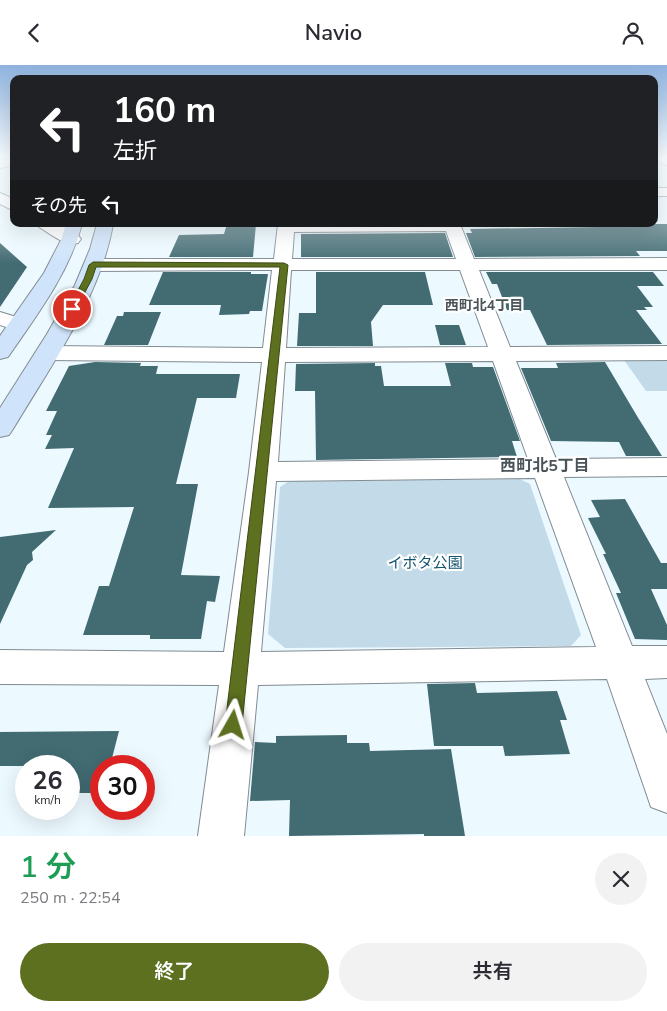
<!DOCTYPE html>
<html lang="ja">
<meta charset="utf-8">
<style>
:root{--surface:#fff;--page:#f2f2f3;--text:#2b2b33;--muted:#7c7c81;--accent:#5c701f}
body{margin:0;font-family:"Nunito Sans","Noto Sans JP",sans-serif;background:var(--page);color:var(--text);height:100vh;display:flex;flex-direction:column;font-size:19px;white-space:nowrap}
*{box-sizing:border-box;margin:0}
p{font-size:16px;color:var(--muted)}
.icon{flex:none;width:28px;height:28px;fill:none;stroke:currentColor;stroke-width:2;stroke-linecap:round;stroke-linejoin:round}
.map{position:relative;height:771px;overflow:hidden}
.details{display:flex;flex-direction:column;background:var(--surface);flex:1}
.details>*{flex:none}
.top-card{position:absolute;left:10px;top:10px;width:648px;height:152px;border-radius:10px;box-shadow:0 5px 20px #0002;background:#202124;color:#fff;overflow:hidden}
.speed{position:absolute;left:15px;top:690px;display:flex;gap:10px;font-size:25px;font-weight:700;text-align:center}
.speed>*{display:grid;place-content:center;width:65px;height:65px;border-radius:50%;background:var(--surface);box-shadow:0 5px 20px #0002;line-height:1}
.speed small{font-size:12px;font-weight:400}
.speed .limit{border:8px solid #d22;background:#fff;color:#111}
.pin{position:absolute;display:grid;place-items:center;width:42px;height:42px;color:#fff;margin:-21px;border:2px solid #fff;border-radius:50%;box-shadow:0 1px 5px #0007}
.me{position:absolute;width:55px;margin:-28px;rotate:6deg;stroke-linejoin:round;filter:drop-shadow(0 0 4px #0008)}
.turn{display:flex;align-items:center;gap:18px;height:105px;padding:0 20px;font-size:22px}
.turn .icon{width:65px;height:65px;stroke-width:2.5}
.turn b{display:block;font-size:35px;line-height:42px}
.then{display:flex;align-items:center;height:48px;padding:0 20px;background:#0003;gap:10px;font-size:19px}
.round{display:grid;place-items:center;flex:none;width:52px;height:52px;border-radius:26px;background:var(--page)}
.summary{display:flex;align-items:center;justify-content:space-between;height:85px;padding:0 20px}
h1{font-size:30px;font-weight:600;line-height:38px;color:#1e9e55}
.action{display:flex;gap:10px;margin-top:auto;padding:10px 20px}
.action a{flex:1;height:58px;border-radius:30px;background:var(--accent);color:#fff;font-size:20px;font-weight:600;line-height:58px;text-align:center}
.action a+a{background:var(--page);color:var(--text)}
header{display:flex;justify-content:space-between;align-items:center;height:65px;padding:0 20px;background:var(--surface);font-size:22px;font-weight:600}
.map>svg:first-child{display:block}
</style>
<header><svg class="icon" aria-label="back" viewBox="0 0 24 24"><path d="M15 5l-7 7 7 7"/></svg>Navio<svg class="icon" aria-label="person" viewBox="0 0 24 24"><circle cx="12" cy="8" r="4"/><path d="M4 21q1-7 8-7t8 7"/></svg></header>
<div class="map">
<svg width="667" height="771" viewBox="0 0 667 771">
<rect width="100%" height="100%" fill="#ecf9ff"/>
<path fill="#c3dbe8" d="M624,295H667V326H646Z
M520,414L530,419L581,570L571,581L285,583L268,569L280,422L289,416Z"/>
<path fill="#426b72" d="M227,159H256L253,192H169L179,170L224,169Z
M594,159H667V186H636L640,191L475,192L466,168H472L470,164L597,162Z
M445,168L453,192H301V169Z
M0,178L27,202L0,242Z
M163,207H251V209H268L262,246H250L249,249L219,250L221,240H149Z
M316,207H425L433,240H383L371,257L373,281H297L299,248H316Z
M486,207H653L664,221H637L653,242H644L647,245H636L662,279L547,280L530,245H507L497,219H492Z
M124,247H161L148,280H104L117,251H123Z
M435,260H459L466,280H440Z
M95,297L141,298L140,301H158L156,309H240L236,333H197L176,419H198L181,510L220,511L215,537L207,536L201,574H150V570H83L99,521H109L134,442L48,443L74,383L45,384L52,370H46L57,346H46L69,301Z
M605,297L637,351L662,391H626L619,377L551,376L521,303H558L556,298Z
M375,298V301H381L384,321H451L445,298H472L473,302H493L520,376H512L517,392L316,395L315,326H295L296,299Z
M625,434L661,498H667V524H651L667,560V575L635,574L616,528H621L603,489H606L588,453L600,452L591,435Z
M56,465L32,487L33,495L27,500L0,559V472Z
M475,618L477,628L557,626L567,655H560L570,689L505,691L503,681H434L427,619Z
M119,666L110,701H101V728H69V701H0V667Z
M347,670V678H369L370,686L451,684L465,771H424V769L289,771L290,735L250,736L255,677L276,678V671Z"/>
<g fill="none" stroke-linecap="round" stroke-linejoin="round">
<g stroke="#818c92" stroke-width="2">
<path id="street" d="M654,91H667V100L662,99Z
M14,92V100L0,103V95Z
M654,123H667V131H654Z
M0,128L14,134V146L0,139Z
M37,159C52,158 71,160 81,174L78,178C64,181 51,169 39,162Z
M278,159H460L474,194L667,193V205H479L510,282L667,281V295L516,296L556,394L667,393V411L564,412L632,581H667V613L645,614L667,669V748L651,742L607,614L258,620L244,771H198L219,620L0,619V585L224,587L249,407L262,297L47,295L39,293L36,288L39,283L47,281L263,283L272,205L93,206L86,204L84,200L86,196L93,194H274ZM446,166L456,194H292L294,167ZM291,205H460L488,282L286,283ZM493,296L528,394L278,397L285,297ZM535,413L596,582L261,587L276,416Z
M0,247L26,255L29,260L26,265L18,266L0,260Z"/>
</g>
<g stroke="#818c92" stroke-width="2">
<path id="secondary" d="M66,159H82C69,208 37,250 8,292L0,294V271L44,208L61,175Z
M97,159H113C101,231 50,302 13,364L9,370L0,372V343L47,269L75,220L90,184Z"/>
</g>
<use href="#street" fill="#fff" fill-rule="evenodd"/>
<use href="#secondary" fill="#cfe3fa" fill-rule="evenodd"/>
</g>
<linearGradient id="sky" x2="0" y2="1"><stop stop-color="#8fb3df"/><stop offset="0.46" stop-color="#f6fcff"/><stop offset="1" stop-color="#f6fcff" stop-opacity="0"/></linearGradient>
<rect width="667" height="199" fill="url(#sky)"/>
<path fill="#5c701f" stroke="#3c4914" d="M93,197L284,198L288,200L242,660L239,666L233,668L227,666L225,660L280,202H96L92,214L76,244L69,245L68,244L84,214L89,200Z"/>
<g text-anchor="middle" stroke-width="4.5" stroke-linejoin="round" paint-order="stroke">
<g font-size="14" font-weight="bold" fill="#4a5459" stroke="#fff">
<text x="484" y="245">西町北4丁目</text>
</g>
<g font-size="15" fill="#11546f" stroke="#fff">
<text x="425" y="503">イボタ公園</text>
</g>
<g font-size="16" font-weight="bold" fill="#4a5459" stroke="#fff">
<text x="545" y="406">西町北5丁目</text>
</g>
</g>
</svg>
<div class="speed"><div>26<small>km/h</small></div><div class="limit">30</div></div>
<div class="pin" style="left:72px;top:244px;background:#d93025"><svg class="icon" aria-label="arrive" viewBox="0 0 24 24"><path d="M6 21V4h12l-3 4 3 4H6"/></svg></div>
<svg class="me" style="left:233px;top:660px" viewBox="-20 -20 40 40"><path d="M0-17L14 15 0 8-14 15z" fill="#5c701f" stroke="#fff" stroke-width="4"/></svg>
<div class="top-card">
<div class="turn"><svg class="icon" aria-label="left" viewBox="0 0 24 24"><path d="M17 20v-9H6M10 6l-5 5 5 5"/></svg><div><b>160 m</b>左折</div></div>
<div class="then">その先<svg class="icon" aria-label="left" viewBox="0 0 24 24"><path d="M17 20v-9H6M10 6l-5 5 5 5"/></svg></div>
</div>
</div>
<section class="details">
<div class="summary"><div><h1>1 分</h1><p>250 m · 22:54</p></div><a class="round"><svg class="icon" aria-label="close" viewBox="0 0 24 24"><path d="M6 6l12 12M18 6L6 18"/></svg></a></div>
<div class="action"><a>終了</a><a>共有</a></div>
</section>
